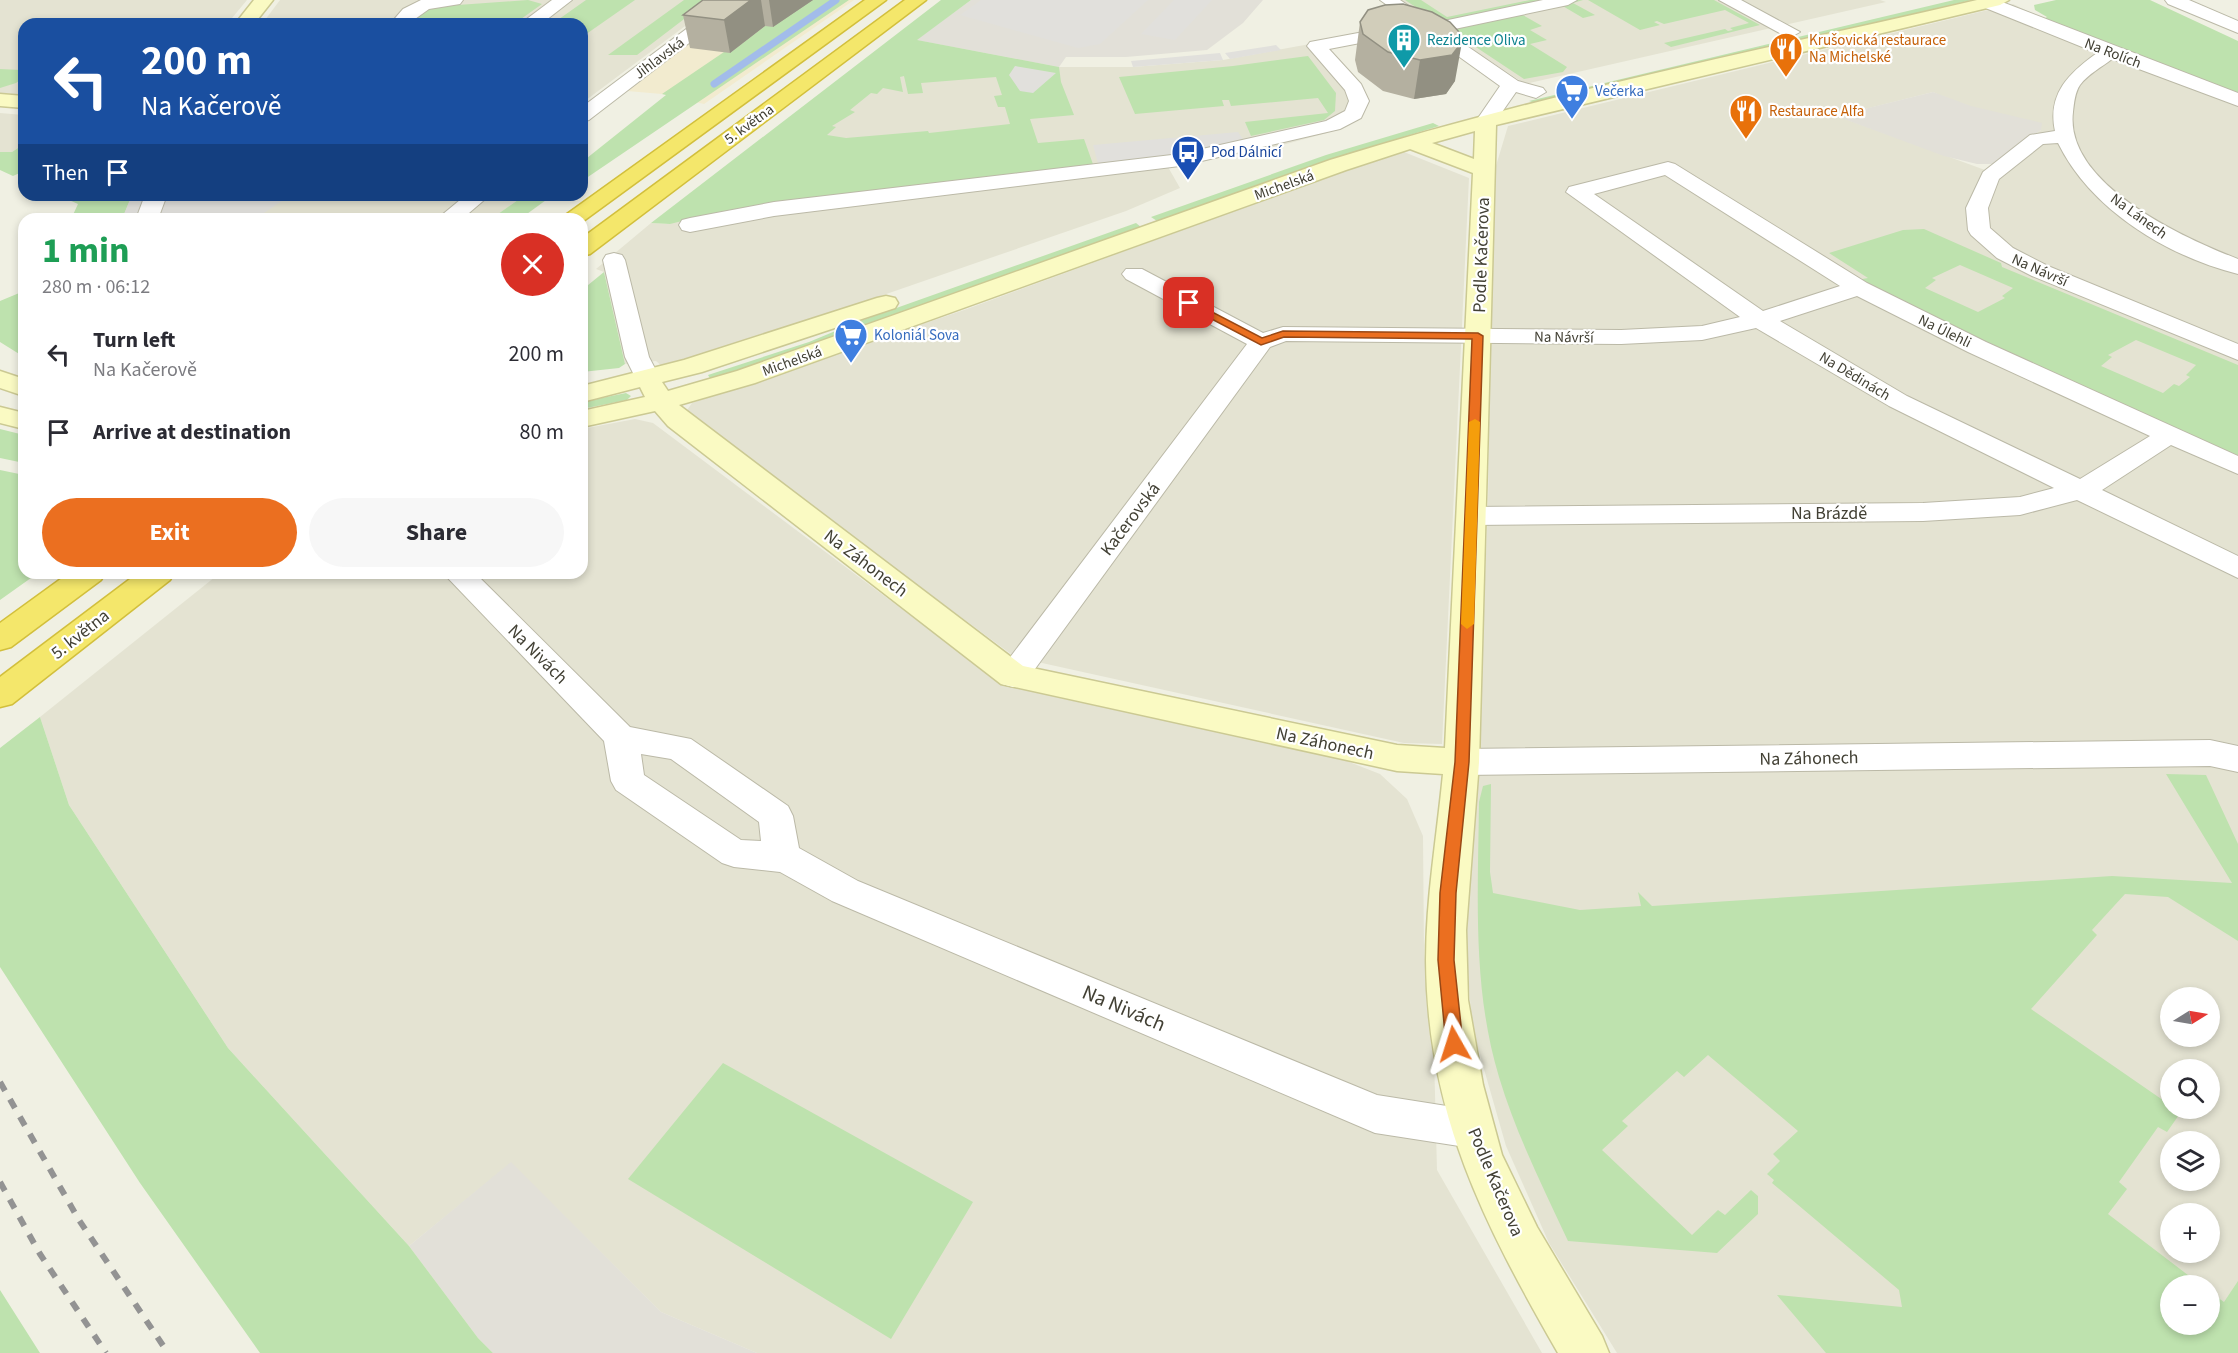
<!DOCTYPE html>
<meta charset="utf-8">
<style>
:root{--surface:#fff;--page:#f7f7f7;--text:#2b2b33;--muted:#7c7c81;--accent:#eb6f20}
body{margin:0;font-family:"Source Sans 3",sans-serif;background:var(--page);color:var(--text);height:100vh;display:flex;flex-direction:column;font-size:22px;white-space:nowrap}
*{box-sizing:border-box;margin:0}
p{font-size:20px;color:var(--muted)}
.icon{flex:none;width:33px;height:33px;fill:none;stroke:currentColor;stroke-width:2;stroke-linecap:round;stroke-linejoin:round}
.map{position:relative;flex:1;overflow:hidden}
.drawer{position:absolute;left:18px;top:213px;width:570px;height:366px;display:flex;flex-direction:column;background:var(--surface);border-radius:18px;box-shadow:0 3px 9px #0003}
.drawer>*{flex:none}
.top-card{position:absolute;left:18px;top:18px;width:570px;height:183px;border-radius:18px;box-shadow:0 3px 9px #0003;background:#1a4fa0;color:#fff;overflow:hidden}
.needle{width:39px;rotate:79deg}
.controls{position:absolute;left:2160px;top:987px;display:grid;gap:12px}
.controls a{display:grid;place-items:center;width:60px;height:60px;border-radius:50%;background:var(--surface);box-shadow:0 3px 9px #0003;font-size:30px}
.pin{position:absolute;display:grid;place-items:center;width:51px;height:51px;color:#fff;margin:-26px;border-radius:12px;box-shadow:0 3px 9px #0006}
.me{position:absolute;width:66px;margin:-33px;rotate:354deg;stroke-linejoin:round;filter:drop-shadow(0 0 4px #0008)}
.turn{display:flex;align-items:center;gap:21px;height:126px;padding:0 24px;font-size:27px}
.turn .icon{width:78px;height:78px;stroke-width:2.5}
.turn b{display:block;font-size:42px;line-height:51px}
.then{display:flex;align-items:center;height:57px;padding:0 24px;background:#0003;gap:12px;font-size:22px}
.round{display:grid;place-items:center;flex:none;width:63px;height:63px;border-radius:32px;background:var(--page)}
.head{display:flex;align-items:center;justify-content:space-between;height:102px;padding:0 24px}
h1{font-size:36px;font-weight:700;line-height:45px;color:#1e9e55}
.cta{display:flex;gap:12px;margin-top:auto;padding:12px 24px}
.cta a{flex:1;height:69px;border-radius:36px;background:var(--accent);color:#fff;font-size:24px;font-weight:700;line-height:69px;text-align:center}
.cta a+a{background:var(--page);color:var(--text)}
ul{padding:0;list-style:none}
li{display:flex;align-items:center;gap:18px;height:78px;padding:0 24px}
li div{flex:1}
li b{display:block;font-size:22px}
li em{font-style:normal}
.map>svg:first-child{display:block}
</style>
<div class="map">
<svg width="2238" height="1353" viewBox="0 0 2238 1353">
<rect width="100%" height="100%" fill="#f0f0e3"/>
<path fill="#e4e3d2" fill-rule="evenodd" d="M0,0H247L227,24H24V95L0,93Z
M280,0H720L582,103V24H262Z
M1398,0H1880L1886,2L1525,84Z
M2013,4L2044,19L2238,94V1353H1617L1549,1243L1506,1146L1472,1027L1462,887L1477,771L1488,507L1492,179L1508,126ZM1933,92L1948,99L2041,130L1985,170L1837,116ZM2170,998H2210V1036H2170ZM2170,1070H2210V1108H2170ZM2170,1142H2210V1180H2170ZM2170,1214H2210V1252H2170ZM2170,1286H2210V1324H2170Z
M916,40L1059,67H1133L1223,60L1310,44L1347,91L1349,100L1346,111L1321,124L1327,133L1263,150L1168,167L1180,188L1126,211L765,336L663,367L656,361L625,364L604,272L596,269L651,223L670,224Z
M0,113L24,115V144L12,152H0Z
M1404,152L1469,178L1442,744L1404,743L1015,657L685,413L692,403L967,309L1333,175Z
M112,195H518V200L491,219H94Z
M635,419L653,423L982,669L1017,686L1060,698L1339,758L1380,774L1407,799L1423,836L1424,954L1434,1056L1437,1170L1542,1353H757L661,1312L511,1163L409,1246L228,1048L69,805L40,717L220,573H582V429Z"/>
<path fill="#f2ebcf" d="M745,0H854L704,104L662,94L627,91Z"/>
<path fill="#e2e0d8" d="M971,0H1263L1243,23L1207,50L1126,57H1066L1059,67L916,40Z
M1933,92L1971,106L2042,123L2041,130L1994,164H1977L1944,156L1836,116Z
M511,1162L661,1312L757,1353H493L478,1338L409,1246Z"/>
<path fill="#bee2ae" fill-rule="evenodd" d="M528,0L542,4L514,24H413L420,12L430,7Z
M586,0H635L582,37V24H552Z
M684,0H709L637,55H608Z
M811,0H849L582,181V162L666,95L662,94L724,52L732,51L765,26Z
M941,0H971L917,40L1059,67L1061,82L1074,115L1030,119L1038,143L1084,139L1094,167L698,217L670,224L651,223ZM904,76L908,94L923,93L921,83L996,77L1002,95L994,96L998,107H1005L1010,124L929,133L928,131L846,138L827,135L836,127L832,126L855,112L850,110L871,93L877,94L883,88L903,92L900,77Z
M1405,0H1421L1447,17L1530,0H1583L1573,3L1595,15L1583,18L1561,5L1521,14L1542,26L1530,30L1547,40L1530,44L1567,67L1563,72L1524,79Z
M1588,0H1714L1760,25L1671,47L1664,43L1725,29L1728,31L1733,30L1730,28L1749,23L1725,10L1664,24L1657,21L1654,22L1660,25L1640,30Z
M1954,0H1972L1535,103L1529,101Z
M2056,0H2150L2238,41V94L2044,19L2047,17L2035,10L2034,5Z
M1308,56L1336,93L1335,111L1324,120L1251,136L1245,122L1328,113L1318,98L1231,106L1229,100H1222L1224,106L1135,114L1119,77L1233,66Z
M0,69L21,70L24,77L16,83L0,88Z
M1433,123L1439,126L1332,159L1157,221L1151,217L1326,155Z
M24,144V171L13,176L0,170V152H12Z
M58,195H132L122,219H71L78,204Z
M525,195H553L520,219H491Z
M1136,223L1141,227L768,361L711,380L708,375L809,342L857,322Z
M1924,229L2001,263L2002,267L2238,365V462L2027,366L1857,280L1868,278L1829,253L1903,230ZM1960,265L2013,288L2002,296L2005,298L1978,312L1925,288L1936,280L1932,278ZM2136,340L2196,365L2186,375L2190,377L2179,386L2174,384L2163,393L2101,366L2112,357L2108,355Z
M604,272L625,364L619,368L582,372V290Z
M24,291V357L0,342V301Z
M626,393L631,396L627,400L582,409V402Z
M0,429L24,435V463L0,458Z
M0,470L24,475V573H38L0,600Z
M40,717L69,805L228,1048L409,1246L478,1338L493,1353H260L140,1183L0,967V748Z
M2166,774L2206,775L2238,844V941L2168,897L2125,894L2092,930L2097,935L2031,1009L2170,1105V1108L2181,1112L2167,1132L2158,1127L2119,1182L2127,1189L2108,1214L2201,1285L2170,1286V1324H2210V1292L2224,1302L2238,1281V1353H1826L1777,1295L1902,1307L1899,1290L1772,1183L1774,1180L1767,1174L1780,1161L1773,1154L1798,1131L1708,1055L1684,1077L1677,1071L1622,1121L1628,1126L1602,1150L1692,1235L1718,1210L1725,1215L1751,1190L1758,1196V1214L1717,1253L1568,1241C1543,1187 1516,1134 1499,1077C1472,988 1478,894 1479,802L1483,786L1491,784L1490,872L1493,893L1580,910L1641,906L1638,892L1652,906L2112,876L2232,883Z
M723,1063L973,1202L891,1339L628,1179Z
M0,1290L40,1353H0Z"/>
<path fill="#e1e0dc" d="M981,0H1148L1100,44L1078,48L960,15Z
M1174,0H1212L1175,40L1141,34Z
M1276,45L1281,50L1230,59L1225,53Z
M1220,53L1223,60L1133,67L1131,61Z
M1015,66L1056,73L1033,93L1020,91L1009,75Z
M1238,132L1243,139L1175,161L1099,167L1093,145Z
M132,195H291L255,219H122Z"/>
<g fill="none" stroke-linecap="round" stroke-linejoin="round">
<path stroke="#a2bcea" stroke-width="7" d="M714,84L836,0"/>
<g stroke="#bbb9a7" stroke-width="2">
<path id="street" d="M421,0H463L460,4L429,9L408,24H390L403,9Z
M552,0H572L541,24H520Z
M725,0H745L589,120L582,122V107Z
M1380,0H1400L1434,23L1543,0H1577L1568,5L1445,31L1518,81L1543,88L1546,92L1536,98L1516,92L1493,125H1479L1476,121L1500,86Z
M1719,0H1741L1800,32L1791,37L1785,36Z
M1982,0H1997L2238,93V106L2112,59C2102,67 2088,74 2080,85C2075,92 2074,103 2073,112C2064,184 2184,238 2238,259V274C2167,256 2091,210 2058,143L2043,144L1999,179L1988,208L1990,228L2013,248L2048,266L2238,344V360L2032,276L1997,258L1971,235L1968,230L1966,208L1983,172L2030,135L2055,131C2047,94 2069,73 2097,53L1983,7L1980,3Z
M2165,0H2189L2238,21V33L2168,4Z
M1401,25L1407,26L1410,30L1407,34L1329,49L1361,84L1369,101L1361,118L1340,129L1180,166L774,216L690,232L682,230L679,225L682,220L690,218L774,202L1180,154L1326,121L1345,111L1349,101L1345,90L1307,46L1310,42Z
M1668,162L1675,164L1867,283L1986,342L2238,456V474L2171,445L2102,490L2238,556V578L2077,500L2020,515L1923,521L1471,525L1461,522L1457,516L1461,510L1471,507L1923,503L2020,497L2054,488L1889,406L1756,328L1702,340L1621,344L1286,341L1270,347L1024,684L1013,687L1002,684L997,676L1002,668L1247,344L1126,279L1122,274L1126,269H1142L1263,333L1283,327L1621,330L1702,326L1740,317L1566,192L1569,187ZM1665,175L1840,286L1763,311L1594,194ZM1857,296L1968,352L2150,436L2080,479L1907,396L1780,321Z
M145,195H167L158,219H136Z
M466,195H490L462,219H437Z
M614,253L622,255L625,260L649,357L660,378L656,383L647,386L638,383L625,357L603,260L606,255Z
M443,573H475L630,727L691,739L788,806L793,816L799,848L858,881L1377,1095L1472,1110L1487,1115L1493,1129L1487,1143L1472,1148L1375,1133L832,901L780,872L734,867L722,863L616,790L611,781L604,741ZM641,754L671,759L759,822L761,841L741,840L644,775Z
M2210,740L2238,746V772L2210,766L1462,775L1450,771L1445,762L1450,753L1462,749Z"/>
</g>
<g stroke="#cbc993" stroke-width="3">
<path id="secondary" d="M254,0H273L254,24H235Z
M1977,0H2009L2000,5L1496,125L1479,762L1466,930L1468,1000L1483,1085L1502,1155L1537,1227L1602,1336L1609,1353H1558C1484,1224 1427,1114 1426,960C1426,898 1437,836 1443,774L1397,771L1001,684L668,426L655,411L582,427V411L645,397L640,387L582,402V386L684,360L877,298L886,296L895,298L898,303L895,308L702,372L662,382L668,391L737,371L1330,160C1542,94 1761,50 1977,0ZM1475,131L1474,159L1432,143ZM1410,149L1473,173L1445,748L1397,745L1023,666L679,405L755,383L1346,170Z
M0,94L24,96V108L0,106Z
M0,371L24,379V396L0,388Z
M0,407L24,413V429L0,423Z"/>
</g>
<g stroke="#d2bf3c" stroke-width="3">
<path id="highway" d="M865,0H886L582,222V219H560Z
M905,0H926L590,254L582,256V238Z
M69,573H105L101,580L11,647L0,650V623Z
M138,573H174L170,580L12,704L0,707V677Z"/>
</g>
<use href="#street" fill="#fff" fill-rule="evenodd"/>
<use href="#secondary" fill="#fafac3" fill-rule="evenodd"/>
<use href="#highway" fill="#f4e76b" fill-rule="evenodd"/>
<path stroke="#939393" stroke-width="6" stroke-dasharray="10 10" stroke-linecap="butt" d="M0,1082L79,1220L168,1353
M0,1182L40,1254L106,1353"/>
</g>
<path fill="#b4b0a0" d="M703,0H813L773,27L765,26L730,53L690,48L683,15Z
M1360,22L1455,81L1446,94L1414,99L1383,91L1358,72L1355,60Z"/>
<path fill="#929082" d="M751,0H761L765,26L730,53L724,20Z
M769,0H813L773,27Z
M1462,42L1455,81L1446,94L1414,99L1420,60Z"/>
<path fill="#d1cdba" stroke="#929082" stroke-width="1.5" d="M703,0H751L724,20L683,15Z
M1403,4L1432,12L1450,22L1460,33L1462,42L1452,55L1420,60L1388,52L1363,34L1360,22L1368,10L1385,5Z"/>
<path fill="#eb6f20" stroke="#994815" stroke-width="1.5" d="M1189,300L1262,338L1283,331L1478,333L1483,336L1469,762L1456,893L1454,960L1463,1044L1460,1050L1454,1052L1448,1050L1446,1044L1438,960L1440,893L1455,762L1472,339L1284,337L1261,345L1185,305V301Z"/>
<path fill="#f59e0b" d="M1475,419L1480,422L1474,624L1467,629L1461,624L1469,422Z"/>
<defs>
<g id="building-pin" transform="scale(1.725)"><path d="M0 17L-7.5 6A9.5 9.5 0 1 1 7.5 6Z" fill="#0f9aa8" stroke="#fff"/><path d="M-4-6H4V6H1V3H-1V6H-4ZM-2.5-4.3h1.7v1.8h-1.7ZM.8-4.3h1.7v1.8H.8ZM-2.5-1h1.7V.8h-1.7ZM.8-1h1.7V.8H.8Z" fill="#fff"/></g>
<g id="restaurant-pin" transform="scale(1.725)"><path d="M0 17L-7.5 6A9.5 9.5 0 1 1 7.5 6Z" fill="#e8710a" stroke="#fff"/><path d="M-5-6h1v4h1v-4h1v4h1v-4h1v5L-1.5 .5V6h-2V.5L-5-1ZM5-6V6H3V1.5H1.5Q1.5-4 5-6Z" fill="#fff"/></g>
<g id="supermarket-pin" transform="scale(1.725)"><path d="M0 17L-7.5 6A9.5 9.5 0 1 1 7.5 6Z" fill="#3f7fe0" stroke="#fff"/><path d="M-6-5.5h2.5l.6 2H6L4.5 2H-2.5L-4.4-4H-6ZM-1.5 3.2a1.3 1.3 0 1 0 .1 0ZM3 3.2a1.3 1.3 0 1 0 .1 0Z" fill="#fff"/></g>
<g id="bus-pin" transform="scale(1.725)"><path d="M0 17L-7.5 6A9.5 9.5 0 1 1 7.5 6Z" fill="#1a4fb4" stroke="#fff"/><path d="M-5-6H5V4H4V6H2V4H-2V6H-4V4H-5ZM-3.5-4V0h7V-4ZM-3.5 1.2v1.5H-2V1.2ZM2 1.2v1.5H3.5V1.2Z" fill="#fff"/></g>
</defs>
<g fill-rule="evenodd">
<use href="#building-pin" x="1404" y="40"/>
<use href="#restaurant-pin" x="1786" y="49"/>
<use href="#supermarket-pin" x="1572" y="91"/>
<use href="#restaurant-pin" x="1746" y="111"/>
<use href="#bus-pin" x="1188" y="152"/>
<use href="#supermarket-pin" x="851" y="335"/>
</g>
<g text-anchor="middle" stroke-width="4.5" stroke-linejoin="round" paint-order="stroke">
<g font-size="15" fill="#0d838f" stroke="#fff" text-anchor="start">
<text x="1427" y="45">Rezidence Oliva</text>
</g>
<g font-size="15" fill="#c56008" stroke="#fff" text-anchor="start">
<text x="1809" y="45">Krušovická restaurace<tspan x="1809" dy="17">Na Michelské</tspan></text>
<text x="1769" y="116">Restaurace Alfa</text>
</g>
<g font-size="15" fill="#424034" stroke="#fff">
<text transform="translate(2113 53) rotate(21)" y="5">Na Rolích</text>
<text transform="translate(659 58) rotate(-37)" y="5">Jihlavská</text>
<text transform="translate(749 124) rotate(-36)" y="5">5. května</text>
<text transform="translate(1284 185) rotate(-20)" y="5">Michelská</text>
<text transform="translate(2139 216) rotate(36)" y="5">Na Lánech</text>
<text transform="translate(2040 270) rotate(24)" y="5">Na Návrší</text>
<text transform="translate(1945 331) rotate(26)" y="5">Na Úlehli</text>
<text transform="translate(1564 337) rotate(1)" y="5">Na Návrší</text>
<text transform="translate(792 361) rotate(-20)" y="5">Michelská</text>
<text transform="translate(1855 376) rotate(31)" y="5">Na Dědinách</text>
</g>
<g font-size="15" fill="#366cbe" stroke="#fff" text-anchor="start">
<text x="1595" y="96">Večerka</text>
<text x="874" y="340">Koloniál Sova</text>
</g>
<g font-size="15" fill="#164399" stroke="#fff" text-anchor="start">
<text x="1211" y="157">Pod Dálnicí</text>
</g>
<g font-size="18" fill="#424034" stroke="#fff">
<text transform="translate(1481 255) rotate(-88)" y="6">Podle Kačerova</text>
<text x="1829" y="519">Na Brázdě</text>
<text transform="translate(1130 519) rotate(-53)" y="6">Kačerovská</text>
<text transform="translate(866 563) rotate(37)" y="6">Na Záhonech</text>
<text transform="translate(80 634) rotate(-38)" y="6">5. května</text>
<text transform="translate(538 654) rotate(45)" y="6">Na Nivách</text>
<text transform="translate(1325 743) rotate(12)" y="6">Na Záhonech</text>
<text transform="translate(1809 758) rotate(-1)" y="6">Na Záhonech</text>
<text transform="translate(1496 1182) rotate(67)" y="6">Podle Kačerova</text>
</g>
<g font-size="21" fill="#424034" stroke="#fff">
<text transform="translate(1124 1008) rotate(23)" y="7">Na Nivách</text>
</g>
</g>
</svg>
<div class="controls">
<a><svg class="needle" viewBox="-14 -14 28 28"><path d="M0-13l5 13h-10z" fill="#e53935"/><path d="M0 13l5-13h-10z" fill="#7c7c81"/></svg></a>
<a><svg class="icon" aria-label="search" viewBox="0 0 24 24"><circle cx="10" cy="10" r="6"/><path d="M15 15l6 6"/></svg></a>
<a><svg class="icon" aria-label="layers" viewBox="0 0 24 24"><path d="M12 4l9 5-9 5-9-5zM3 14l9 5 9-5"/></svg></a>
<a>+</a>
<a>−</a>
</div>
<div class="pin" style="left:1189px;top:303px;background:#d93025"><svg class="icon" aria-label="arrive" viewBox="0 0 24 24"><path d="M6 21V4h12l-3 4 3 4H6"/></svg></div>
<svg class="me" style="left:1454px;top:1044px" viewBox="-20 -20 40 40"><path d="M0-17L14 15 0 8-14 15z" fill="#eb6f20" stroke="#fff" stroke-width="4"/></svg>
<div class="top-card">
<div class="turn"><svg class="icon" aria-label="left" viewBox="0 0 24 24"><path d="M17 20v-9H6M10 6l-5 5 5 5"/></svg><div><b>200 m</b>Na Kačerově</div></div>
<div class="then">Then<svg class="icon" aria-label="arrive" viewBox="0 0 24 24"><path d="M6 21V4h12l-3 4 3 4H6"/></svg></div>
</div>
<section class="drawer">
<div class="head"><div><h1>1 min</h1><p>280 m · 06:12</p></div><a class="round" style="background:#d93025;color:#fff"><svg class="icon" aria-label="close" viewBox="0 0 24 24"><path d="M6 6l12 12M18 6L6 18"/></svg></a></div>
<ul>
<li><svg class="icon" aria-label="left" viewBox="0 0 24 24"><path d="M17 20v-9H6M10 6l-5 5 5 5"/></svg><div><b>Turn left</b><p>Na Kačerově</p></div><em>200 m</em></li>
<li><svg class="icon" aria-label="arrive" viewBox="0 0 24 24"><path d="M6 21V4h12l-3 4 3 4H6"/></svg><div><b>Arrive at destination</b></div><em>80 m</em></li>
</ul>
<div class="cta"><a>Exit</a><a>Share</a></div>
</section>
</div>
